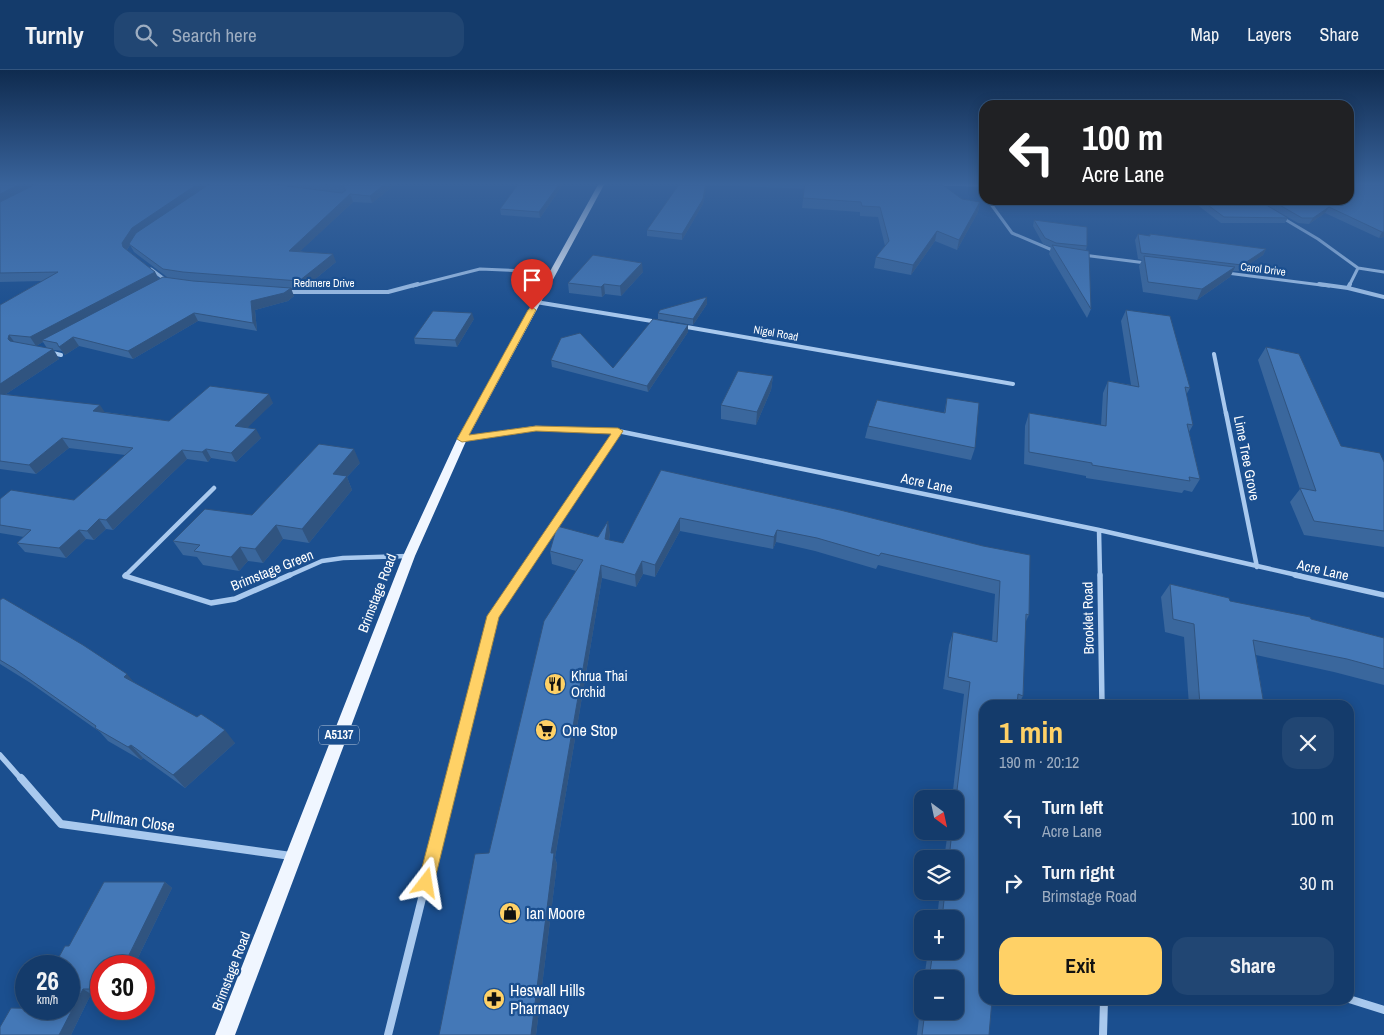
<!DOCTYPE html>
<meta charset="utf-8">
<style>
:root{--surface:#143b6b;--page:#214673;--text:#f1f3f6;--muted:#9dadc1;--line:#33557e;--accent:#ffd166}
body{margin:0;font-family:"Archivo Narrow",sans-serif;background:var(--page);color:var(--text);height:100vh;display:flex;flex-direction:column;font-size:19px;white-space:nowrap}
*{box-sizing:border-box;margin:0}
p{font-size:16px;color:var(--muted)}
.icon{flex:none;width:28px;height:28px;fill:none;stroke:currentColor;stroke-width:2;stroke-linecap:round;stroke-linejoin:round}
.map{position:relative;flex:1;overflow:hidden}
.details{position:absolute;left:979px;top:630px;width:375px;height:305px;display:flex;flex-direction:column;background:var(--surface);border-radius:15px;box-shadow:0 2px 12px #0003,0 0 0 1px var(--line)}
.details>*{flex:none}
.hud{position:absolute;left:979px;top:30px;width:375px;height:105px;border-radius:15px;box-shadow:0 2px 12px #0003,0 0 0 1px var(--line);background:#202124;color:#fff;overflow:hidden}
.needle{width:32px;rotate:147deg}
.fabs{position:absolute;left:914px;top:720px;display:grid;gap:10px}
.fabs a{display:grid;place-items:center;width:50px;height:50px;border-radius:10px;background:var(--surface);box-shadow:0 2px 12px #0003,0 0 0 1px var(--line);font-size:25px}
.speed{position:absolute;left:15px;top:885px;display:flex;gap:10px;font-size:25px;font-weight:700;text-align:center}
.speed>*{display:grid;place-content:center;width:65px;height:65px;border-radius:50%;background:var(--surface);box-shadow:0 2px 12px #0003,0 0 0 1px var(--line);line-height:1}
.speed small{font-size:12px;font-weight:400}
.speed .limit{border:8px solid #d22;background:#fff;color:#111}
.pin{position:absolute;display:grid;place-items:center;width:42px;height:42px;color:#fff;margin:-51px -21px;border-radius:50% 50% 50% 0;rotate:-45deg;box-shadow:0 0 5px #0007}
.pin .icon{rotate:45deg}
.me{position:absolute;width:55px;margin:-28px;rotate:14deg;stroke-linejoin:round;filter:drop-shadow(0 0 4px #0008)}
.turn{display:flex;align-items:center;gap:18px;height:105px;padding:0 20px;font-size:22px}
.turn .icon{width:65px;height:65px;stroke-width:2.5}
.turn b{display:block;font-size:35px;line-height:42px}
.round{display:grid;place-items:center;flex:none;width:52px;height:52px;border-radius:15px;background:var(--page)}
.summary{display:flex;align-items:center;justify-content:space-between;height:85px;padding:0 20px}
h1{font-size:30px;font-weight:800;line-height:38px;color:var(--accent)}
.button{display:flex;gap:10px;margin-top:auto;padding:10px 20px}
.button a{flex:1;height:58px;border-radius:15px;background:var(--accent);color:#111;font-size:20px;font-weight:800;line-height:58px;text-align:center}
.button a+a{background:var(--page);color:var(--text)}
ul{padding:0;list-style:none}
li{display:flex;align-items:center;gap:15px;height:65px;padding:0 20px}
li div{flex:1}
li b{display:block;font-size:19px}
li em{font-style:normal}
header{display:flex;align-items:center;gap:30px;box-sizing:border-box;height:70px;padding:0 25px;background:var(--surface);border-bottom:1px solid var(--line)}
header strong{font-size:24px}
nav{display:flex;gap:28px;margin-inline-start:auto;font-size:18px}
.search{width:350px;height:45px;background:var(--page);display:flex;align-items:center;gap:12px;box-sizing:border-box;padding:0 18px;border-radius:15px;color:var(--muted);font-size:19px}
.map>svg:first-child{display:block}
</style>
<header>
<strong>Turnly</strong>
<div class="search"><svg class="icon" aria-label="search" viewBox="0 0 24 24"><circle cx="10" cy="10" r="6"/><path d="M15 15l6 6"/></svg>Search here</div>
<nav><a>Map</a><a>Layers</a><a>Share</a></nav>
</header>
<div class="map">
<svg width="1384" height="965" viewBox="0 0 1384 965">
<rect width="100%" height="100%" fill="#1b4f8f"/>
<path fill="#2e69ad" d="M663,113H856L858,121Z"/>
<g fill="none" stroke-linecap="round" stroke-linejoin="round">
<path stroke="#a9c9ee" stroke-width="3" d="M977,113L984,123
M937,114L978,115
M988,130L1012,163L1057,182
M1281,147L1318,169L1358,198L1349,216
M1083,185L1146,193
M1358,198L1384,202
M151,199L167,211
M1227,203L1329,216
M413,216L480,199L552,202"/>
<path stroke="#a9c9ee" stroke-width="4" d="M1319,214L1348,218L1384,227
M1348,218L1350,214
M287,222H388L418,214
M536,232L658,252
M681,256L1013,314
M49,282L61,285
M1214,284L1226,344"/>
<path stroke="#a9c9ee" stroke-width="4.5" d="M1226,343L1257,497
M462,369L536,358L618,361L1099,460L1301,506
M1099,460L1100,506
M125,506L214,418
M288,506L322,491L343,488L408,486
M520,506L618,361"/>
<path stroke="#a9c9ee" stroke-width="5.5" d="M126,505L125,506L211,533L235,529L290,505
M1100,505L1102,635
M1295,505L1384,525
M0,685L22,710
M452,710L493,546L521,505"/>
<path stroke="#a9c9ee" stroke-width="8" d="M21,708L61,754L291,786
M1349,929L1384,940
M388,965L452,708
M1103,965L1104,930"/>
<path fill="#f0f6ff" fill-rule="evenodd" d="M599,113H605L467,369L415,486L235,965H215L403,486L457,369Z"/>
</g>
<path fill="#3a679d" fill-rule="evenodd" d="M0,113H397L372,133L353,132L300,181L336,192L303,219L191,211L294,226L288,231L255,240L257,261L198,251L133,289L79,276L65,285L62,281L54,280L59,289L6,324L105,342L169,351L273,333L247,357L261,368L236,392L211,388L208,392L187,389L113,460L106,459L94,470L86,469L66,488L25,482L17,473L24,467L0,463V429L74,430L125,385L69,378L36,404L0,399V235L42,211L0,212ZM130,175L134,182L167,207L159,209L155,202L127,180ZM43,272L47,278L36,276Z
M564,113L540,148L501,145L500,139Z
M805,113L962,129L980,132L978,142L957,180L935,171L911,205L874,198L876,187L885,176L878,147L860,146V142L802,138Z
M1384,113V167L1379,168L1325,143L1309,154L1298,153L1258,130H1349Z
M707,115L703,134L682,170L647,166V160Z
M1191,130H1258L1288,148L1285,153H1221Z
M1034,150L1087,176L1086,180L1091,239L1087,248L1049,184L1051,177L1043,174L1033,156Z
M1138,164L1149,166L1150,164L1266,179L1263,185L1239,201H1233L1230,207L1197,230L1143,222L1139,196L1142,190L1138,189L1135,170Z
M643,202L621,226L605,224L602,227L569,223L568,213Z
M707,234L693,255L658,249V243Z
M1126,240L1190,318L1186,325L1193,355L1189,362L1200,409L1192,422L1184,420L1182,423L1086,408V406L1024,394L1025,356L1029,343L1101,355L1103,323L1108,311L1131,315L1121,251Z
M474,249L457,277L415,274L414,268Z
M688,255V262L648,322L552,297L551,290L613,298Z
M1266,277L1341,376L1384,392V477L1304,465L1290,432L1300,419L1258,290Z
M773,306L771,320L756,355L721,349V335Z
M947,328L975,378L971,390L865,368L868,356L944,343Z
M360,393L347,407L352,420L309,473L283,469L263,493L248,491L239,501L203,495L197,487L183,485L173,471L252,445Z
M661,400L983,476L1029,545L1025,553L1023,626L1018,635H984L989,965H917L922,922V941H955V909H924L927,888L931,881H955V849H937L940,821H955V789H944L948,761H955V729H952L964,624L943,619L949,575L953,562L992,571L995,524L878,495L876,499L815,481L776,472L773,479L680,461L655,507L643,504L636,517L602,508L555,788L557,794L536,965H439L489,783L576,501L552,494L550,481L610,463L609,470L623,473Z
M1170,514L1230,531L1311,549L1384,568V615L1334,602L1256,585L1264,635H1189L1184,567L1165,562L1161,527Z
M0,530L135,613L235,673L185,718L143,688L141,690L108,671L100,662L29,612L0,594Z
M165,812L172,818L134,896H101V924H91L71,965H0L69,939V876Z"/>
<path fill="#305480" d="M22,113H42L0,134V124Z
M199,113H213L136,166L126,181L123,177L122,173L132,158Z
M386,113H397L372,133L370,126Z
M560,113H564L540,148L539,142Z
M706,113L707,115L703,134L682,170V164Z
M350,124L353,132L292,189L289,181Z
M980,132L978,142L957,180L959,170Z
M1329,137L1325,143L1309,154L1313,148Z
M937,161L935,171L911,205L913,195Z
M1382,162H1384V167L1379,168Z
M1266,179L1263,185L1239,201L1242,195Z
M333,184L336,192L303,219L299,211Z
M642,193L643,202L621,226L620,216Z
M1235,197L1230,207L1197,230L1202,219Z
M155,202L159,210L42,270L43,272L36,276L30,267Z
M604,214L605,224L602,227L601,217Z
M291,218L294,226L288,231L255,240L257,261L253,253L251,231Z
M707,227V234L693,255V249Z
M194,243L198,251L133,289L128,281Z
M472,243L474,249L457,277L455,270Z
M688,255V262L648,322L647,316Z
M9,265L16,274L14,278L8,269Z
M73,267L79,276L65,285L59,277Z
M53,279L59,289L0,328V314Z
M773,306L771,320L756,355L757,342Z
M269,324L273,333L240,365L235,356Z
M100,335L106,344L93,341Z
M256,359L261,368L236,392L231,383Z
M62,368L69,378L36,404L29,395Z
M206,379L211,388L208,392L202,382Z
M354,379L360,393L347,407L352,420L309,473L302,459L333,404Z
M182,380L187,389L113,460L106,450Z
M680,448V461L655,507V495Z
M99,449L106,459L94,470L87,461Z
M608,451L610,463L607,481L605,469Z
M276,455L283,469L263,493L255,479Z
M79,460L86,469L66,488L59,478Z
M777,460L776,472L773,479L774,467Z
M240,477L248,491L239,501L231,487Z
M642,491L643,504L636,517L635,505Z
M601,495L602,508L555,788L557,794L536,965H531L551,783Z
M127,604L139,618L124,607Z
M225,660L235,673L185,718L173,705Z
M131,675L143,688L141,690L128,677Z
M165,812L172,818L134,896H131L125,893Z
M120,893L125,896H118Z
M83,919L91,924L71,965H59Z"/>
<path fill="#4478b7" stroke="#305480" d="M0,113H22L0,124Z
M38,113H199L132,158L122,173L123,177L155,202L30,267L9,265L8,269L10,271L53,279L0,314V235L58,202L0,203V132Z
M211,113H263L342,123L346,120L343,116L318,113H386L370,126L350,124L289,181L333,184L299,211L183,202L163,199L129,174L136,163Z
M519,113H560L539,142L500,139Z
M680,113H706L703,129L682,164L647,160Z
M805,113H940L962,129L980,132L959,170L937,161L913,195L876,187L889,171L880,137L862,136L861,132L803,128Z
M1349,113H1384V162H1382L1329,137L1313,148H1302L1271,130H1349Z
M1201,130H1258L1288,148L1224,147Z
M1034,150L1087,157V176L1056,173L1045,168Z
M1138,164L1150,166V164L1266,179L1242,195L1141,183Z
M1052,175L1089,181L1091,239Z
M593,185L642,193L620,216L604,214L601,217L568,213Z
M1144,186L1235,197L1202,219L1148,212Z
M163,207L193,211L291,218L284,223L251,231L253,253L194,243L128,281L73,267L59,277L57,273L42,270Z
M707,227L693,249L658,243L660,240Z
M1126,240L1170,246L1190,318L1185,317L1193,355L1187,354L1200,409L1189,407L1190,411L1092,395V393L1029,382V343L1106,356L1108,311L1139,317Z
M433,241L472,243L455,270L414,268Z
M653,249L688,255L647,316L551,290L561,268L580,263L613,298Z
M1266,277L1299,284L1341,376L1380,383L1384,392V461L1314,451L1300,418L1316,421Z
M738,301L773,306L757,342L721,335Z
M210,316L269,324L235,356L256,359L231,383L206,379L202,382L182,380L106,450L99,449L87,461L79,460L59,478L17,473L31,460L0,455V429L11,420L74,430L133,378L62,368L29,395L0,391V324L100,335L93,341L169,351Z
M947,328L979,333L975,378L868,356L877,330L945,343Z
M319,374L354,379L333,404L347,406L302,459L276,455L255,479L240,477L231,487L194,481L200,475L173,471L205,439L252,445Z
M661,400L840,440L983,476L1030,485L1029,545L1026,544L1023,626L1018,624L1017,635H984V930H992L989,965H922L925,941H955V909H929L933,881H955V849H942L945,821H955V789H949L952,761H955V737L970,612L948,607L953,562L997,572L1000,511L881,483L879,486L817,468L777,460L774,467L680,448L655,495L642,491L635,505L601,495L551,783H554L531,965H439L475,784L489,783L544,551L583,490L550,481L557,456L598,467L608,451L605,469L623,473Z
M1170,514L1229,528L1230,531L1310,547L1311,549L1384,568V599L1347,589L1253,570L1264,635H1200L1194,554L1173,549Z
M3,528L83,575L127,604L124,607L197,647L201,644L225,660L173,705L131,675L128,677L95,658L96,656L15,599L0,590V530Z
M104,812H165L125,893H120L118,896H101V919H83L59,965H0V957L11,938L69,939V896H54L65,876H69Z"/>
<linearGradient id="sky" x2="0" y2="1"><stop stop-color="#0f2b4f"/><stop offset="0.46" stop-color="#39639b"/><stop offset="1" stop-color="#39639b" stop-opacity="0"/></linearGradient>
<rect width="1384" height="248" fill="url(#sky)"/>
<path fill="#ffd166" stroke="#a68842" d="M532,237L536,240L469,365L536,356L618,358L623,361L499,547L434,813L432,818L426,821L420,818L418,813L487,546L611,364L536,361L462,372L457,369L528,240Z"/>
<defs>
<g id="restaurant-disc" transform="scale(1.125)"><circle r="9.5" fill="#ffd166" stroke="#1b4f8f"/><path d="M-5-6h1v4h1v-4h1v4h1v-4h1v5L-1.5 .5V6h-2V.5L-5-1ZM5-6V6H3V1.5H1.5Q1.5-4 5-6Z" fill="#111"/></g>
<g id="supermarket-disc" transform="scale(1.125)"><circle r="9.5" fill="#ffd166" stroke="#1b4f8f"/><path d="M-6-5.5h2.5l.6 2H6L4.5 2H-2.5L-4.4-4H-6ZM-1.5 3.2a1.3 1.3 0 1 0 .1 0ZM3 3.2a1.3 1.3 0 1 0 .1 0Z" fill="#111"/></g>
<g id="shop-disc" transform="scale(1.125)"><circle r="9.5" fill="#ffd166" stroke="#1b4f8f"/><path d="M-5-2.5h2.3a2.7 3.5 0 0 1 5.4 0H5L5.5 6h-11ZM-1.5-2.5h3a1.5 2.3 0 0 0-3 0Z" fill="#111"/></g>
<g id="pharmacy-disc" transform="scale(1.125)"><circle r="9.5" fill="#ffd166" stroke="#1b4f8f"/><path d="M-2-6h4v4h4v4h-4v4h-4v-4h-4v-4h4Z" fill="#111"/></g>
</defs>
<g fill-rule="evenodd">
<use href="#restaurant-disc" x="555" y="614"/>
<use href="#supermarket-disc" x="546" y="660"/>
<use href="#shop-disc" x="510" y="843"/>
<use href="#pharmacy-disc" x="494" y="929"/>
</g>
<g text-anchor="middle" stroke-width="4.5" stroke-linejoin="round" paint-order="stroke">
<g font-size="11" fill="#fff" stroke="#1b4f8f">
<text transform="translate(1263 199) rotate(7)" y="4">Carol Drive</text>
<text x="324" y="217">Redmere Drive</text>
<text transform="translate(776 263) rotate(10)" y="4">Nigel Road</text>
</g>
<rect fill="#1b4f8f" stroke="#bbcadd" stroke-width="1" x="319" y="655.5" width="40" height="19" rx="4"/>
<g font-size="12" font-weight="bold" fill="#fff">
<text x="339" y="669">A5137</text>
</g>
<g font-size="14" fill="#fff" stroke="#1b4f8f">
<text transform="translate(1247 388) rotate(79)" y="5">Lime Tree Grove</text>
<text transform="translate(927 413) rotate(12)" y="5">Acre Lane</text>
<text transform="translate(272 500) rotate(-22)" y="5">Brimstage Green</text>
<text transform="translate(1323 500) rotate(13)" y="5">Acre Lane</text>
<text transform="translate(377 523) rotate(-69)" y="5">Brimstage Road</text>
<text transform="translate(1088 548) rotate(-91)" y="5">Brooklet Road</text>
<text transform="translate(231 901) rotate(-69)" y="5">Brimstage Road</text>
</g>
<g font-size="14" fill="#fff" stroke="#1b4f8f" text-anchor="start">
<text x="571" y="611">Khrua Thai<tspan x="571" dy="16">Orchid</tspan></text>
</g>
<g font-size="16" fill="#fff" stroke="#1b4f8f" text-anchor="start">
<text x="562" y="666">One Stop</text>
<text x="526" y="849">Ian Moore</text>
<text x="510" y="926">Heswall Hills<tspan x="510" dy="18">Pharmacy</tspan></text>
</g>
<g font-size="16" fill="#fff" stroke="#1b4f8f">
<text transform="translate(133 750) rotate(8)" y="6">Pullman Close</text>
</g>
</g>
</svg>
<div class="fabs">
<a><svg class="needle" viewBox="-14 -14 28 28"><path d="M0-13l5 13h-10z" fill="#e53935"/><path d="M0 13l5-13h-10z" fill="#9dadc1"/></svg></a>
<a><svg class="icon" aria-label="layers" viewBox="0 0 24 24"><path d="M12 4l9 5-9 5-9-5zM3 14l9 5 9-5"/></svg></a>
<a>+</a>
<a>−</a>
</div>
<div class="speed"><div>26<small>km/h</small></div><div class="limit">30</div></div>
<div class="pin" style="left:532px;top:240px;background:#d93025"><svg class="icon" aria-label="arrive" viewBox="0 0 24 24"><path d="M6 21V4h12l-3 4 3 4H6"/></svg></div>
<svg class="me" style="left:426px;top:813px" viewBox="-20 -20 40 40"><path d="M0-17L14 15 0 8-14 15z" fill="#ffd166" stroke="#fff" stroke-width="4"/></svg>
<div class="hud">
<div class="turn"><svg class="icon" aria-label="left" viewBox="0 0 24 24"><path d="M17 20v-9H6M10 6l-5 5 5 5"/></svg><div><b>100 m</b>Acre Lane</div></div>
</div>
<section class="details">
<div class="summary"><div><h1>1 min</h1><p>190 m · 20:12</p></div><a class="round"><svg class="icon" aria-label="close" viewBox="0 0 24 24"><path d="M6 6l12 12M18 6L6 18"/></svg></a></div>
<ul>
<li><svg class="icon" aria-label="left" viewBox="0 0 24 24"><path d="M17 20v-9H6M10 6l-5 5 5 5"/></svg><div><b>Turn left</b><p>Acre Lane</p></div><em>100 m</em></li>
<li><svg class="icon" aria-label="right" viewBox="0 0 24 24"><path d="M7 20v-9h11M14 6l5 5-5 5"/></svg><div><b>Turn right</b><p>Brimstage Road</p></div><em>30 m</em></li>
</ul>
<div class="button"><a>Exit</a><a>Share</a></div>
</section>
</div>
